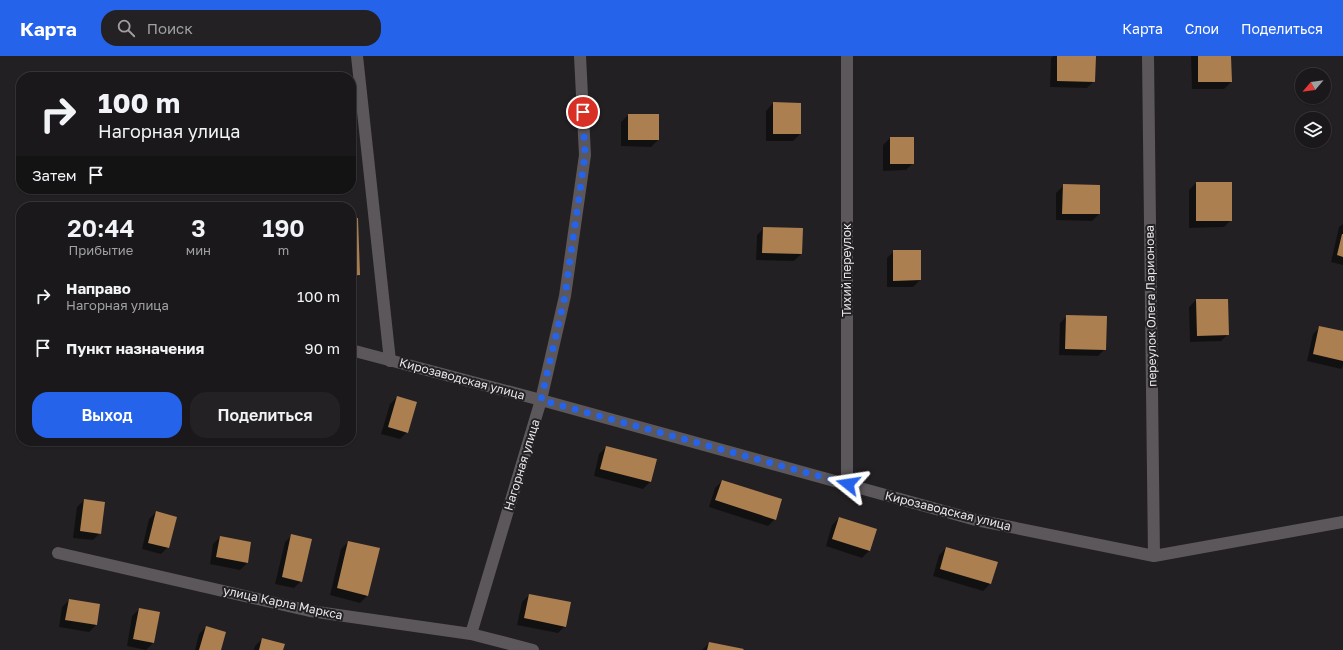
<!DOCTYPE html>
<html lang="ru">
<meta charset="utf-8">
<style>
:root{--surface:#1a181a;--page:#232123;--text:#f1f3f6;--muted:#9fa0a2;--line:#383739;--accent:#2563eb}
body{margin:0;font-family:"Golos Text",sans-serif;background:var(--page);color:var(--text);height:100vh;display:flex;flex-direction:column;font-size:15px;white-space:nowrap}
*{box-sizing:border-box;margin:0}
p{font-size:13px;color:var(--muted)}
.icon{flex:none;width:22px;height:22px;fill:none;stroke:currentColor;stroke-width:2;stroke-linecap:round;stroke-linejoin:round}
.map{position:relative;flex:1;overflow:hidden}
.sheet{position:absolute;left:16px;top:146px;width:340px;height:244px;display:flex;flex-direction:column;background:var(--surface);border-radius:16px;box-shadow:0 1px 3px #0004,0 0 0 1px var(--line)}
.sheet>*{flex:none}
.guide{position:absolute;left:16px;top:16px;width:340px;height:122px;border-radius:16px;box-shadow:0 1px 3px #0004,0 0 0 1px var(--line);background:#1a181a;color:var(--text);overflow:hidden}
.needle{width:26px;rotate:241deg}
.controls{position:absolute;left:1295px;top:12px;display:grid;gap:8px}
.controls a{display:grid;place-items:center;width:36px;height:36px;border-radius:50%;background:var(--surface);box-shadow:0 1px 3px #0004,0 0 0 1px var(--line);font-size:20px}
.pin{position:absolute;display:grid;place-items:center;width:34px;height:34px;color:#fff;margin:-17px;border:2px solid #fff;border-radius:50%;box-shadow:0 1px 4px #0007}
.me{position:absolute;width:44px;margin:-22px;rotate:285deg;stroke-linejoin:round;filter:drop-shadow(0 0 3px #0008)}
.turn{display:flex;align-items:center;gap:14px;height:84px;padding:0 16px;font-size:18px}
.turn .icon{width:52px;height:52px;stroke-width:2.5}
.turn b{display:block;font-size:28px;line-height:34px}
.then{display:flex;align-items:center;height:38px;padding:0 16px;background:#0003;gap:8px;font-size:15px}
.eta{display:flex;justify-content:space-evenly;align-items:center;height:68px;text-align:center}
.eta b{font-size:24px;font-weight:600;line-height:28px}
.action{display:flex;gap:8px;margin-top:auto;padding:8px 16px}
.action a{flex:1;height:46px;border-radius:16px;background:var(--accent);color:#fff;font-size:16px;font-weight:600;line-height:46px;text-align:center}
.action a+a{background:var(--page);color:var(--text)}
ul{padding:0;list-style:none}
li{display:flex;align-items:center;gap:12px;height:52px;padding:0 16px}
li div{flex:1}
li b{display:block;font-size:15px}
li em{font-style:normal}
header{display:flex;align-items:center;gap:24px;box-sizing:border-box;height:56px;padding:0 20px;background:var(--accent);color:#fff}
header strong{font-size:19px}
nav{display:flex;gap:22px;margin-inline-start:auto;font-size:14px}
.search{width:280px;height:36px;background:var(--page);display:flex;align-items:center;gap:10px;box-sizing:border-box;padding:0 14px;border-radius:16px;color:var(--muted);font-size:15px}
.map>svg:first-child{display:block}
</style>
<header>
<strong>Карта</strong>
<div class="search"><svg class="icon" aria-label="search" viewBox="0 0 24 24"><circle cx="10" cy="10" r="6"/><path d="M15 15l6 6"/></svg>Поиск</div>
<nav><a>Карта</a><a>Слои</a><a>Поделиться</a></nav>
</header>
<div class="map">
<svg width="1343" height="594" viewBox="0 0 1343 594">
<rect width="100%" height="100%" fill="#232023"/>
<path fill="#0007" d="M1053,0H1095L1094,25L1087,32L1050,31L1051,2Z
M1191,0H1230L1231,26L1224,33H1192Z
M773,47L800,78L793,85H766V55Z
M628,59L658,84L651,91L621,90V66Z
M890,82L913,107L906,114L883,115V89Z
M1196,127L1231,164L1224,171L1189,172V134Z
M1063,130L1099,158L1092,165L1056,164V137Z
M351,163H357L359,219L351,226Z
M1343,168V209L1331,206L1339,171Z
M764,172L801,198L794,205L756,204L757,179Z
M894,195L920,224L913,231H887V202Z
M1196,244H1227L1228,278L1221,285L1190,286L1189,251Z
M1067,260L1105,293L1098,300L1059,299L1060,267Z
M1320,271L1343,276V310L1341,313L1307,305L1313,278Z
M397,341L407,376L400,383L381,378L390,348Z
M606,391L655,404L650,426L643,433L594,420L599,398Z
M722,425L775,463L768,470L709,451L715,432Z
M84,444L100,477L93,484L73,482L77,451Z
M156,456L168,491L161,498L142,493L149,463Z
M839,462L876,474L869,495L862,502L826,490L832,469Z
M292,479L301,525L294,532L275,528L285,486Z
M220,481L247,507L240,514L210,508L213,488Z
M348,486L367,540L360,547L330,539L341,493Z
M946,492L990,528L983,535L933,520L939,499Z
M529,539L565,570L558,577L517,569L522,546Z
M69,544L96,569L89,576L59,571L62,551Z
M139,553L153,587L146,594L127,590L132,560Z
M206,571L220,594H195L199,578Z
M262,583L282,594H254L255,590Z
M709,587L742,594H702Z"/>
<path fill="#ac7f50" d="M1057,0H1096L1095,26L1057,25Z
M1198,0H1231L1232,26H1198Z
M773,46L801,47V78H773Z
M628,58H659V84H628Z
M890,81H914V108H890Z
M1196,126H1232V165H1196Z
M1063,128L1100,129V158H1062Z
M351,162H358L360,219L351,220Z
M763,171L803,172L802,198L762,197Z
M1342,178H1343V201L1337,199Z
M893,194H921V224L893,225Z
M1196,243H1228L1229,279L1197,280Z
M1066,259L1107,260L1106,294L1065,293Z
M1319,270L1343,275V305L1313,298Z
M397,340L417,346L408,377L388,371Z
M606,390L657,403L651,426L600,413Z
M722,424L782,443L776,464L715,444Z
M84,443L105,446L101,478L80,475Z
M156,455L177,461L169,492L148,487Z
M839,461L877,473L870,495L832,483Z
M291,478L312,483L302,526L282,521Z
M220,480L251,486L248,507L216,501Z
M348,485L380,492L368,540L337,532Z
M946,491L998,506L991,528L940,513Z
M529,538L571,546L566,571L524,562Z
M69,543L100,548L97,569L65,564Z
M139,552L160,556L154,587L133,583Z
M206,570L226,576L221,594H199Z
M262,582L285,588L283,594H259Z
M709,586L744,593L743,594H707Z"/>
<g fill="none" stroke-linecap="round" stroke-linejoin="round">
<path stroke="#5b575b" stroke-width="12" d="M357,0L390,305
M847,0V428
M1148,0L1154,500
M351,294L541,344L976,464L1154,500L1343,466
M58,497L310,555L471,578L533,594
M471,578L541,344L565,240L585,99L580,0"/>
</g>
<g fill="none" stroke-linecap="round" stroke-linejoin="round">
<path stroke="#2563eb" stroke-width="7" stroke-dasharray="0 12.6" d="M583,56L585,99L567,225L565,240L541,344L848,428"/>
</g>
<g text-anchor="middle" stroke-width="4" stroke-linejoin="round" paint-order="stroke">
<g font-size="12" fill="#e8e6e8" stroke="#232023">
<text transform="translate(847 214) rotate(-90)" y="4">Тихий переулок</text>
<text transform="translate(1151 250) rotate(-91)" y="4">переулок Олега Ларионова</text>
<text transform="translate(462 323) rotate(15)" y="4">Кирозаводская улица</text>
<text transform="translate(522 409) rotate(-73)" y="4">Нагорная улица</text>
<text transform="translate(948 455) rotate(14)" y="4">Кирозаводская улица</text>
<text transform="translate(283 547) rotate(12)" y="4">улица Карла Маркса</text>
</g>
</g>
</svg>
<div class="controls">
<a><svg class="needle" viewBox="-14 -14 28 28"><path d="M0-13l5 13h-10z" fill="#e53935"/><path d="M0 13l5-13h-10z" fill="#9fa0a2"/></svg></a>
<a><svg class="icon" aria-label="layers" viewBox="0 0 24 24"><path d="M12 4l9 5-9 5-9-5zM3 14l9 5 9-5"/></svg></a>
</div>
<div class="pin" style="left:583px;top:56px;background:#d93025"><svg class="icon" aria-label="arrive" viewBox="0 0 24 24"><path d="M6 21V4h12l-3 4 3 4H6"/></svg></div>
<svg class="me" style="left:848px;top:428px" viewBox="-20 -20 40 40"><path d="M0-17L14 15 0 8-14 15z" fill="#2563eb" stroke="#fff" stroke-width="4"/></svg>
<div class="guide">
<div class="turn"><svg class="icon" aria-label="right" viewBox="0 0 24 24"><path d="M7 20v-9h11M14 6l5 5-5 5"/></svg><div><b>100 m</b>Нагорная улица</div></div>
<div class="then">Затем<svg class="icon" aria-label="arrive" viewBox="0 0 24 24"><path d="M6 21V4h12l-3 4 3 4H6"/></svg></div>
</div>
<section class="sheet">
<div class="eta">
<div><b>20:44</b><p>Прибытие</p></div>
<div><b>3</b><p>мин</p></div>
<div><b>190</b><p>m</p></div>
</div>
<ul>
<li><svg class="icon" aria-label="right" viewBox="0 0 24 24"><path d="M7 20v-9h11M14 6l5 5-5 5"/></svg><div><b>Направо</b><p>Нагорная улица</p></div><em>100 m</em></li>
<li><svg class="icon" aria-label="arrive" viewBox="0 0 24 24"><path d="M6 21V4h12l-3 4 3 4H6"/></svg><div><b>Пункт назначения</b></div><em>90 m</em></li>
</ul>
<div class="action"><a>Выход</a><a>Поделиться</a></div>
</section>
</div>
